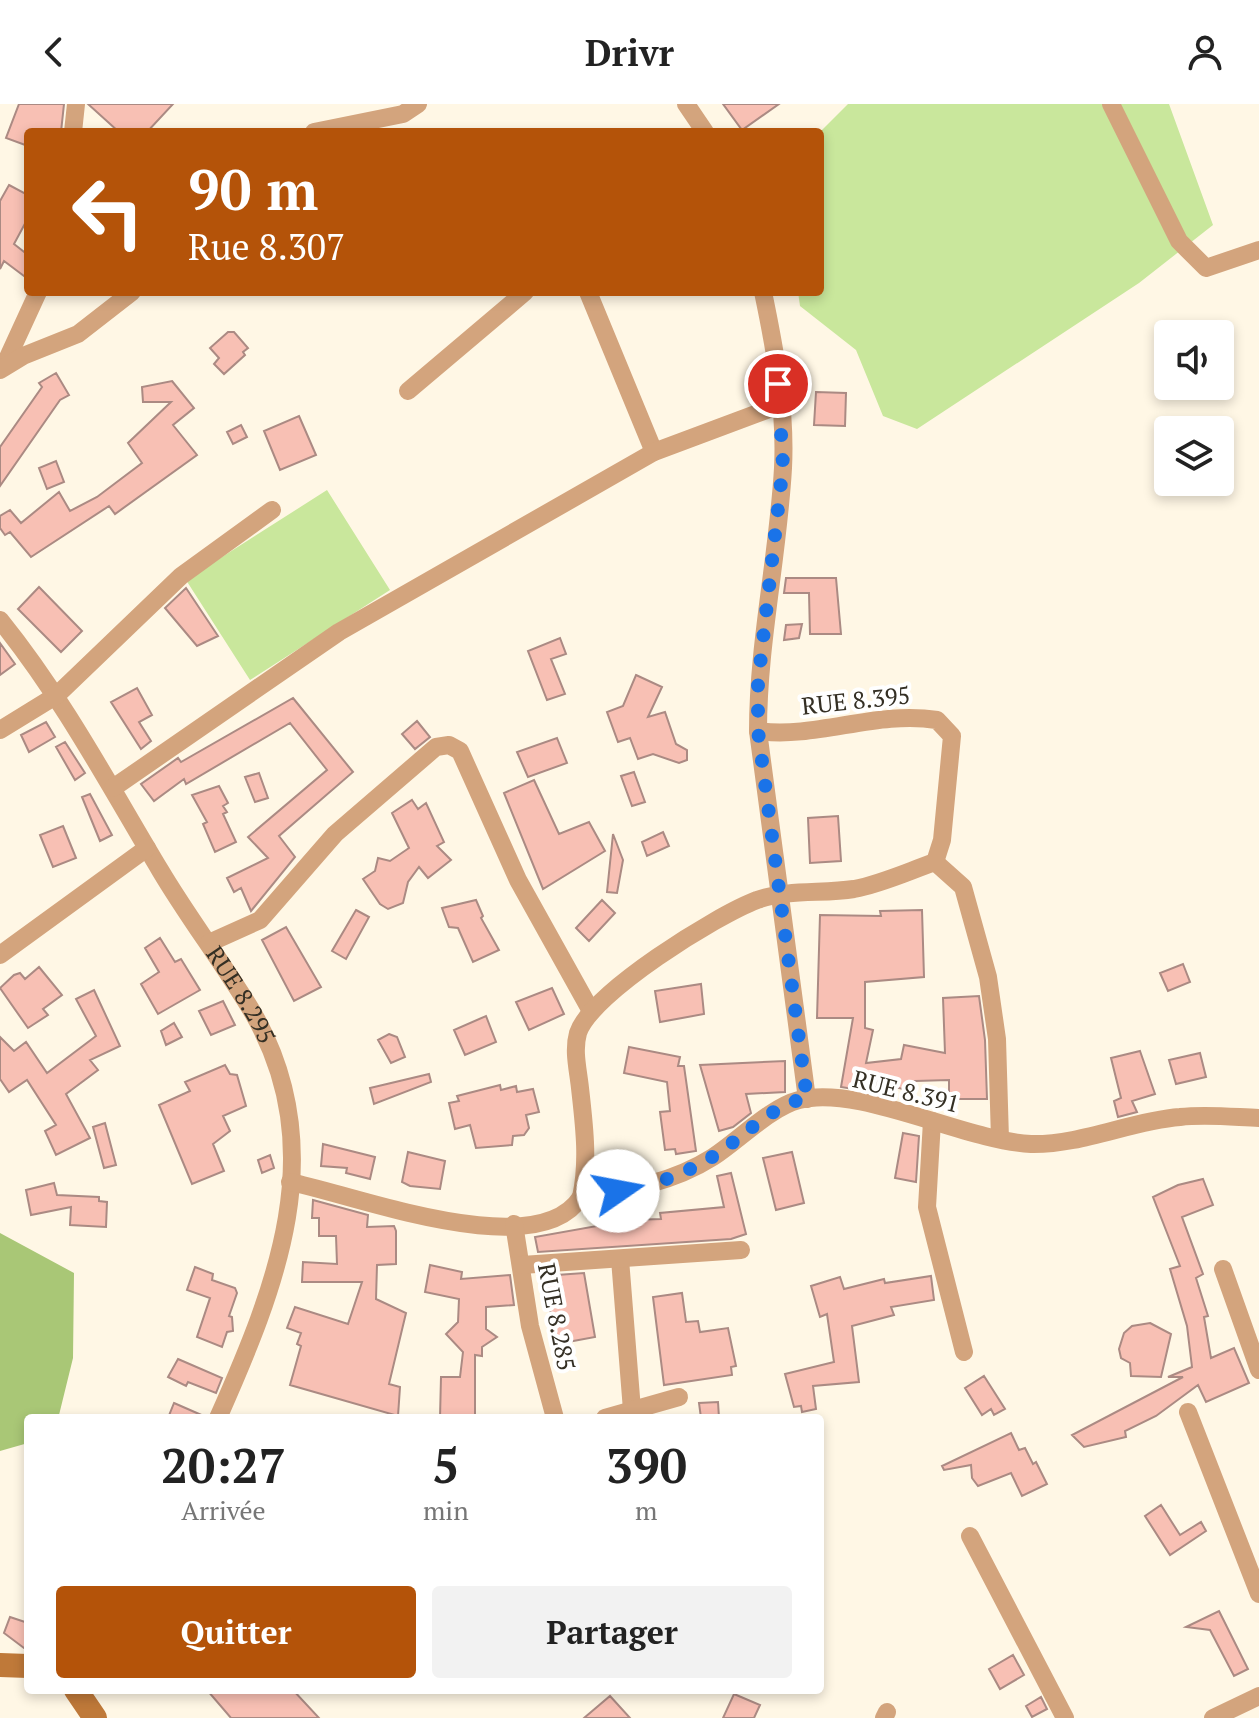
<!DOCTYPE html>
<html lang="fr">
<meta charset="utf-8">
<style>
:root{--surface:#fff;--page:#f2f2f2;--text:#222;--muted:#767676;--accent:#b45309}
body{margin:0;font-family:"PT Serif",serif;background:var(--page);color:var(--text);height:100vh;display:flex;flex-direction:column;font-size:30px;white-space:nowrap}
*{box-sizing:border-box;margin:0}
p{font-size:26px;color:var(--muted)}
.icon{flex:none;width:44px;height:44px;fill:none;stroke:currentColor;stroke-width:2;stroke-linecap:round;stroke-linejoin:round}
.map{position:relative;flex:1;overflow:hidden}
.sheet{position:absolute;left:24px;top:1310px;width:800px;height:280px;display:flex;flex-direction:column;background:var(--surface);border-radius:8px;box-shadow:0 4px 12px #0003}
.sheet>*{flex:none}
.guide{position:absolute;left:24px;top:24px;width:800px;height:168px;border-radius:8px;box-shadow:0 4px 12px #0003;background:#b45309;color:#fff;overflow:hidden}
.fabs{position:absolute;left:1154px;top:216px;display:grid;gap:16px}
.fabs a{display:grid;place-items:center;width:80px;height:80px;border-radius:8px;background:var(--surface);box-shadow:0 4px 12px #0003;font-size:40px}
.pin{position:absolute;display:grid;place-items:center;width:68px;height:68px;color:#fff;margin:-34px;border:4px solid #fff;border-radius:50%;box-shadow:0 2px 8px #0007}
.me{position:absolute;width:88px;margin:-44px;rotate:78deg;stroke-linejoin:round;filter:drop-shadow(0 0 6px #0008)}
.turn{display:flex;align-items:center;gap:28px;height:168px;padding:0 32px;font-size:36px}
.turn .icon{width:104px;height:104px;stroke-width:2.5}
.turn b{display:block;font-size:56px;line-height:68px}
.eta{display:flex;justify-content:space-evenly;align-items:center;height:136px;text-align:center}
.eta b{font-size:48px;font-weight:700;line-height:56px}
.primary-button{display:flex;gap:16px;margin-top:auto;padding:16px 32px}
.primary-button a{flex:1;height:92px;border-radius:8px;background:var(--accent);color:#fff;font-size:32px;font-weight:700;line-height:92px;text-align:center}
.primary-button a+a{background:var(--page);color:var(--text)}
header{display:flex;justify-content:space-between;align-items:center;height:104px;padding:0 32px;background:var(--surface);font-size:36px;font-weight:700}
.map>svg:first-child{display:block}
</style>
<header><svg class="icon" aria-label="back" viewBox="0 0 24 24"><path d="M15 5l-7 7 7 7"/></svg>Drivr<svg class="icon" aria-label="person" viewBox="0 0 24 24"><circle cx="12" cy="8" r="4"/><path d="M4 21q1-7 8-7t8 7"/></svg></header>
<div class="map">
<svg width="1259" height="1614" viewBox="0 0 1259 1614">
<rect width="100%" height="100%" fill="#fff7e5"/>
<path fill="#c9e79c" d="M848,0H1169L1213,121L1139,179L917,325L883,312L856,246L800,202L798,188H820V28Z
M327,386L390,486L250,576L186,476Z"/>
<path fill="#a9c776" d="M0,1129L74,1169L73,1254L59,1311L57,1314H28V1339L0,1347Z"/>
<path fill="#f8c0b4" stroke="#ab8a83" stroke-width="2" d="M19,0H64L61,28H28V42L6,34Z
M88,0H173L147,28H119Z
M723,0H779L742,26Z
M9,81L28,91V114L14,140L28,151V175L4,157L0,165V97Z
M228,228H234L248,244L243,248L245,251L224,270L214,260L219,254L210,244Z
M56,269L69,291L60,296L0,382V343L42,283L39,279Z
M172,277L194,304L173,321L197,351L115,410L109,402L31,453L10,428L5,431L0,424V412L10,406L21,419L59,388L70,407L97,393L142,359L128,339L171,298H143L142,283Z
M816,288L846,289L845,322L814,321Z
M299,312L316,351L280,366L264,327Z
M241,321L247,333L233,340L227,328Z
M56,357L64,378L47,385L39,364Z
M786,474H836L841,530H810L809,489H784Z
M39,483L82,527L61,548L18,505Z
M186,484L218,532L197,542L165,504Z
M802,520L799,534L784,536L786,521Z
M560,534L566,550L551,555L565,590L547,596L528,547Z
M0,539L15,560L0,571Z
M636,571L662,583L648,613L665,608L676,640L687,646V656L679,659L653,650L638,655L630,634L618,638L607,608L623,602Z
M137,584L152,611L139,618L151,637L141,645L111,598Z
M293,594L353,668L279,732L295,753L251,807L241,784L234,788L227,774L268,754L248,733L327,666L290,619L186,680L184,675L154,697L141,680L178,654L181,658Z
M417,617L430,633L415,645L402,630Z
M46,618L55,633L29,648L21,631Z
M557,634L567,659L528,673L517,648Z
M65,638L85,669L75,676L56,643Z
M634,668L645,698L632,702L621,672Z
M259,669L268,694L255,698L245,673Z
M534,676L559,730L589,718L605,747L543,785L504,689Z
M219,682L228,699L223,702L227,708L223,710L236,738L215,748L203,720L207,718L192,691Z
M90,690L112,731L100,737L82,693Z
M412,696L418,705L426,699L444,738L437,742L451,756L428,774L419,763L408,778L403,799L388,805L380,800L363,775L375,767L378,754L390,757L409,744L392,709Z
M838,712L841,757L810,759L808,714Z
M63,722L76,754L53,763L40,731Z
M663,728L669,742L647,752L642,738Z
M613,730L623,756L617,789L607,788Z
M476,796L483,812L481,814L499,846L473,858L458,824L449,823L442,804Z
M602,796L615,809L589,837L576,824Z
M356,806L369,813L346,855L332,847Z
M922,806L924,873L865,878V924L873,926L866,959L901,955L904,941L945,949L943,894L979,892L985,936L987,995H949V976L915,977L906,986L877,978L876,986L871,988L841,983L853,914H817L820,811L881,812L880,807Z
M286,823L321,883L294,897L262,836Z
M160,834L175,858L181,855L200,886L158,910L141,880L159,868L145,844Z
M1183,860L1190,878L1168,887L1160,869Z
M39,863L62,891L43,905L48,911L28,924L0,884L14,871L20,869L25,875Z
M701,880L704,910L660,918L655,887Z
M552,884L564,910L529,926L516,898Z
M94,886L120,942L90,956L98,966L66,990L90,1034L56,1051L45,1027L56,1021L27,976L9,988L0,975V933L14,947L26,938L47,969L96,932L76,895Z
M223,897L235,921L211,931L199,907Z
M486,912L496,938L465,951L454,926Z
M174,919L182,933L166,941L161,927Z
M389,930L397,933L405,953L391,959L378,936Z
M629,943L680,953L678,962H684L696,1047L676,1050L675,1045L665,1046L660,1008L670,1007L667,978L624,969Z
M1140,947L1155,990L1132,997L1137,1008L1118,1013L1114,997L1121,994L1111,954Z
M1200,949L1206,973L1176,980L1169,956Z
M785,957V988L746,990L751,1009L733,1023L719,1027L700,961Z
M225,961L230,970L237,971L246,1002L223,1012L230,1027L213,1040L224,1067L192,1080L159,1001L190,987L185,978Z
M429,970L431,978L374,1000L370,984Z
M500,981L501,986L516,982L517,988L533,985L539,1008L526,1011L529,1024L524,1031L513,1032L512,1041L476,1044L470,1021L455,1025L449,999L459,997L457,992Z
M105,1019L116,1061L104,1064L93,1023Z
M903,1029L919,1032L916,1078L895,1074Z
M323,1040L375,1053L370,1075L346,1069L347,1064L321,1062Z
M408,1048L445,1057L440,1085L410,1082L402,1078Z
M792,1048L804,1099L776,1106L763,1054Z
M270,1051L274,1064L262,1069L258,1056Z
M731,1069L746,1130L731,1135L538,1148L535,1133L614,1119L613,1114L632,1111V1116L661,1115L660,1109L724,1103L717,1072Z
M1203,1075L1213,1101L1182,1113L1203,1170L1196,1174L1208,1212L1204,1213L1211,1254L1234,1244L1249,1279L1206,1298L1198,1281L1156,1312L1125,1327L1126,1333L1084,1343L1072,1331L1183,1273H1168L1192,1263L1187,1222L1170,1165L1180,1162L1153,1093L1178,1081Z
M54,1079L57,1091L99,1093V1097L107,1098L106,1123L70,1121L71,1103L31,1111L26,1086Z
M313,1096L368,1111L367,1123L394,1122L396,1127V1160L377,1161L376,1195L406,1209L389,1280L400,1283L398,1312L290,1281L301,1242L297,1240L301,1229L287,1224L295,1203L348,1220L362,1178H302L303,1158L337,1160L336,1132H319V1114H312Z
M430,1161L462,1168L461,1175L510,1171L514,1201L486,1203V1225L497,1233L482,1243V1252L475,1251V1314H440L441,1273H460L463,1248L446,1230L458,1218L459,1195L425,1188Z
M195,1163L213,1170L212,1176L235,1184L237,1189L229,1212L232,1213L233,1227L227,1228L222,1243L197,1233L210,1194L187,1186Z
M584,1169L595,1233L557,1240L543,1172Z
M931,1172L934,1196L891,1203L894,1211L852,1222L859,1278L813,1282L816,1305L802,1308L801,1302L794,1303L785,1270L834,1258L827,1210L820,1213L811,1182L840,1173L844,1185L884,1175L885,1179Z
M682,1189L686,1218L698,1217L700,1228L728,1224L736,1262L731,1263L732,1271L664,1281L653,1193Z
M1150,1219L1171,1230L1161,1273L1131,1272L1130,1259L1121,1254L1119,1245L1124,1229L1132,1222Z
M178,1255L222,1274L216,1289L188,1278L186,1282L168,1273Z
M984,1272L1005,1305L994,1311L991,1305L982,1311L965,1284Z
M718,1298L719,1314H701L699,1299Z
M174,1299L206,1313V1314H168Z
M1011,1329L1019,1346L1025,1344L1033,1360L1036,1358L1047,1380L1022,1392L1011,1369L978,1382L972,1374L971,1361L944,1366L942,1362Z
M1161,1401L1180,1431L1201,1418L1206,1427L1170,1451L1145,1412Z
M1219,1507L1248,1565L1234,1572L1210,1526L1186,1523Z
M10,1513L28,1519V1547L4,1529Z
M1013,1551L1024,1571L1000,1585L989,1565Z
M207,1586H293L319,1614H231Z
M734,1590L760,1601L754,1614H723Z
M610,1592L630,1614H584Z
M1041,1593L1047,1605L1032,1613L1026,1602Z"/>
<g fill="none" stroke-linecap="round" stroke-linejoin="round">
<g stroke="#d3a47d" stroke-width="18">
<path d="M686,0L705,28"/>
<path d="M1111,0L1179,137L1206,164L1259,146"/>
<path d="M73,28L76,0"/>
<path d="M314,28L403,10L418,0"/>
<path d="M588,188L654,348"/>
<path d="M763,188C775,245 786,306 783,364C778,453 758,539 758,627L807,995"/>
<path d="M4,262L38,188"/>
<path d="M0,266L23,252L78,230L132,188"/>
<path d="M408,287L525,188"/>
<path id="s1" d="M0,516C63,594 109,681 160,766C189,815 224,860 253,909C332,1046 276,1183 218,1314"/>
<path d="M0,626L57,591L181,472L272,406"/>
<path d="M113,684L339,528L654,348L780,301"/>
<path d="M935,758L963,783L988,873L997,935L1000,1035"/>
<path d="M209,839L260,816L335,730L436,643L449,641L460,647L518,776L591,907"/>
<path d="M0,851L147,744"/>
<path d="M932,1017L927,1103L964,1248"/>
<path d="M290,1078C355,1091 537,1162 581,1093C628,1086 672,1079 713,1053C739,1036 771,1003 799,996C858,980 965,1037 1031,1040C1082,1041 1130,1017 1180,1013C1206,1010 1233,1013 1259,1014"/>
<path d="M581,1093C589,1057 584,1020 580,984C578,965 573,947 578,929C591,889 717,811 757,796C789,785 822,790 854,785C881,780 909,767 935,758L942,736L952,632L937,616C877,606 817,635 758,627"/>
<path d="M514,1120L530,1222L555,1314"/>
<path d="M620,1155L632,1306"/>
<path d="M522,1161L741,1146"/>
<path d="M1223,1165L1259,1266"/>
<path d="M1188,1308L1259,1490"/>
<path d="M605,1314L679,1293"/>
<path d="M970,1432L1065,1614"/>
<path d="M884,1614L887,1608"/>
<path d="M1213,1614L1259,1592"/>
</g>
<path stroke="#bf7939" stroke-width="24" d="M0,1561L28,1562
M76,1586L95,1614"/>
</g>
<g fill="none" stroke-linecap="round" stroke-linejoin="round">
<path stroke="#1a73e8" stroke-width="14" stroke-dasharray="0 25.2" d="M618,1087C652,1082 683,1071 712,1053C738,1038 777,996 807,995L758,627V579L783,361L778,280"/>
</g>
<g text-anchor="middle" stroke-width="8" stroke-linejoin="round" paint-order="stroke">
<g font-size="24" fill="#342f24" stroke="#fff">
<text transform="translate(856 597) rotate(-6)" y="8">RUE 8.395</text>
<text dy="8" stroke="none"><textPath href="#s1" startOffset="446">RUE 8.295</textPath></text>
<text transform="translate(906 988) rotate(14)" y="8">RUE 8.391</text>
<text transform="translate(556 1213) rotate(79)" y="8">RUE 8.285</text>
</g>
</g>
</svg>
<div class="fabs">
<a><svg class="icon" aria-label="sound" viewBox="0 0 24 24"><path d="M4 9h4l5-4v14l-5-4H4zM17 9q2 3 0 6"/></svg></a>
<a><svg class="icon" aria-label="layers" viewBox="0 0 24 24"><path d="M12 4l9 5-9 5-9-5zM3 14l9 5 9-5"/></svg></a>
</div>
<div class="pin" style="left:778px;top:280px;background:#d93025"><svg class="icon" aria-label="arrive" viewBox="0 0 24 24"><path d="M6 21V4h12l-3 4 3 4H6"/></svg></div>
<svg class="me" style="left:618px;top:1087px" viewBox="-20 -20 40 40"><circle r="19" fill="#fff"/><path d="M0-13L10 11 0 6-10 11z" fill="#1a73e8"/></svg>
<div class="guide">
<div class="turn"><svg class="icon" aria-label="left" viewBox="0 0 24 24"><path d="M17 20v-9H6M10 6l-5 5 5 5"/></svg><div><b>90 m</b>Rue 8.307</div></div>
</div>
<section class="sheet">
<div class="eta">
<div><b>20:27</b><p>Arrivée</p></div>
<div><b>5</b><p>min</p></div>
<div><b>390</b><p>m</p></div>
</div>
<div class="primary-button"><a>Quitter</a><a>Partager</a></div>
</section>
</div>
